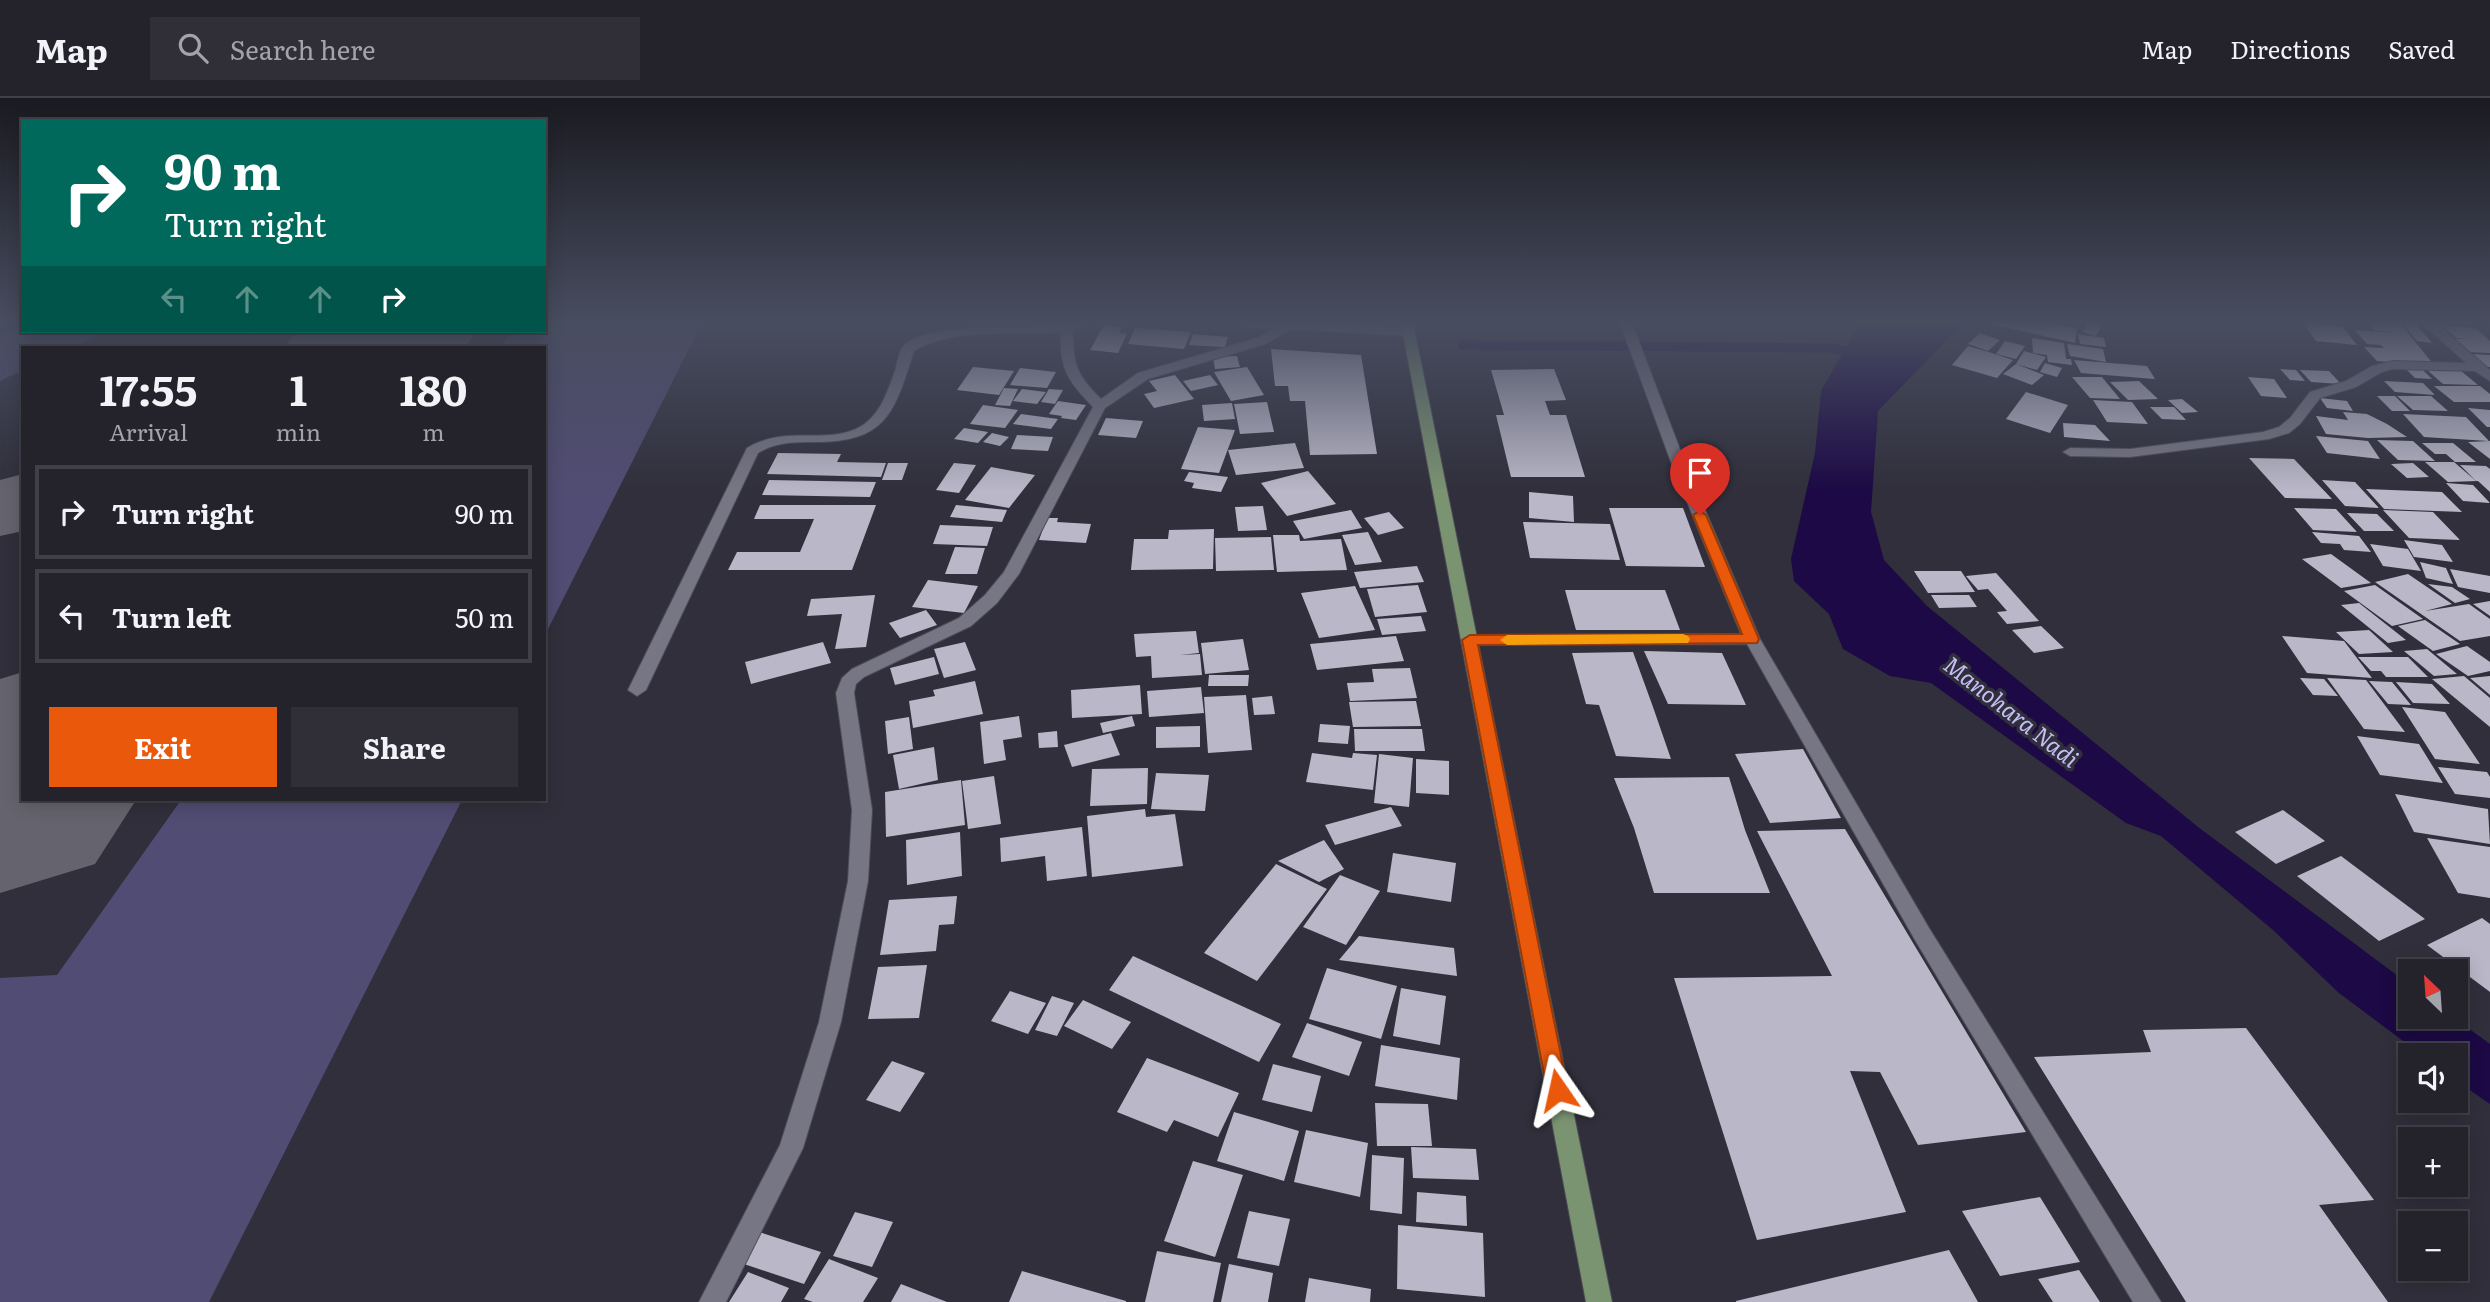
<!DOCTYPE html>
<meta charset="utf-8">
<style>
:root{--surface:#24232c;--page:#302f38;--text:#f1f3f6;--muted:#a3a4a9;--line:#414048;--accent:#ea580c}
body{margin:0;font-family:Literata,serif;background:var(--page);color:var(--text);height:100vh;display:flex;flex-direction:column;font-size:26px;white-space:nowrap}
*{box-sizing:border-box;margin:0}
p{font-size:23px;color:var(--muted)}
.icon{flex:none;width:38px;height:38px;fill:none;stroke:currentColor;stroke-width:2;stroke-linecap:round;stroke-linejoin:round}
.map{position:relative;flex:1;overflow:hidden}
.drawer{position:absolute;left:21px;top:248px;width:525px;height:455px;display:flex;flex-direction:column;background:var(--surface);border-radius:0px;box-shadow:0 4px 18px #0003,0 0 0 2px var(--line)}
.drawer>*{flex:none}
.banner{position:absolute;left:21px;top:21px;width:525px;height:214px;border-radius:0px;box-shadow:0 4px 18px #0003,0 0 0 2px var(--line);background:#00695c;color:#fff;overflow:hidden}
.needle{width:46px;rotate:335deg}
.controls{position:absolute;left:2398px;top:861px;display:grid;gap:14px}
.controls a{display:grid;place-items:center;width:70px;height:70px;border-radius:0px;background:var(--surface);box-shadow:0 4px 18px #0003,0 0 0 2px var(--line);font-size:35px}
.pin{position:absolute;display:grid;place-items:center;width:60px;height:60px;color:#fff;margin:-72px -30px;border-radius:50% 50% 50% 0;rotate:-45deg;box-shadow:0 0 7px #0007}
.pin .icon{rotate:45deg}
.me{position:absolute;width:77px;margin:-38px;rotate:349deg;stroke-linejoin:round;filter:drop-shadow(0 0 5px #0008)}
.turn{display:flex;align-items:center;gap:24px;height:147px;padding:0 28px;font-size:32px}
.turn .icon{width:91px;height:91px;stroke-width:2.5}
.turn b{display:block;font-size:49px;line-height:60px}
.lanes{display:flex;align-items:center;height:66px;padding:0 28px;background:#0003;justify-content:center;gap:35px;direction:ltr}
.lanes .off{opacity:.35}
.eta{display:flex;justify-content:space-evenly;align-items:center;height:119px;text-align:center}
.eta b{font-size:42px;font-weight:700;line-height:49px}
.primary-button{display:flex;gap:14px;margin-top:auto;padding:14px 28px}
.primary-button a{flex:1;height:80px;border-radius:0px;background:var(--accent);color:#fff;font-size:28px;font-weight:700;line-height:80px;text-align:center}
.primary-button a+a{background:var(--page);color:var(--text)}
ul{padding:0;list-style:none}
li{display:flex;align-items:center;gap:21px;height:94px;margin:0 14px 10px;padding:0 14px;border:4px solid var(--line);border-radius:0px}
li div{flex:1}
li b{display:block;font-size:26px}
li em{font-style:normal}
header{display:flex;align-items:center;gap:42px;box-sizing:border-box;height:98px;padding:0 35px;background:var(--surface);border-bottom:2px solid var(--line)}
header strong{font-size:33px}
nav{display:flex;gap:38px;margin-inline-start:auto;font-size:24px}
.search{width:490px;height:63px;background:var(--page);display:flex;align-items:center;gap:18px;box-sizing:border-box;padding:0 24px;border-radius:0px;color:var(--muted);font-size:26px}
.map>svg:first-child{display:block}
</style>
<header>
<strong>Map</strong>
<div class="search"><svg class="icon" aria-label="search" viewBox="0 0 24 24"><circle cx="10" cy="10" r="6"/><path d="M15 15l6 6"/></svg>Search here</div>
<nav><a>Map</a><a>Directions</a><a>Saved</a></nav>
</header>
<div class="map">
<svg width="2490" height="1204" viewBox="0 0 2490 1204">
<rect width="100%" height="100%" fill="#302f3b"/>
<path fill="#514c73" d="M544,225H702L544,539V250H500L512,233H544Z
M23,228V233H109L71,250H23V272L0,283V236Z
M181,702H462L209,1204H0V880L57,877Z"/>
<path fill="#1c0945" d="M1860,225H1963L1878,313L1871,414L1884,462L1927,508L2198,729L2410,887V919H2453L2490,946V1006L2455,982V957H2422L2339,895L2273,832L2161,738L2126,725L1931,585L1890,578L1843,551L1829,516L1794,483L1791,461L1815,355L1821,293Z"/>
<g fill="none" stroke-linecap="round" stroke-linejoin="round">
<path stroke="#1c0945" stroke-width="9" d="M1463,247L1830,250L1858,255"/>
<path fill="#65646e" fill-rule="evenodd" d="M309,233H402L392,248L387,250H294L305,235Z
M23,376V433L0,438V382Z
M23,660V702H75L61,727L38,738L0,750V667Z"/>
<path fill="#65646e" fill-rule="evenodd" d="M296,233H476L465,250H284Z
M23,574V702H136L95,766L0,795V581Z"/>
</g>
<path fill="#bab8c8" d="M1987,225H2052L2077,230L2075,245Z
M2088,225L2102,227L2096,238L2082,234Z
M2303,225L2342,228L2357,247L2316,243Z
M2369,225H2400L2434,267L2377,263L2364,249L2384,250L2381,247L2367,246L2355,232L2395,235L2374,232Z
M2402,225L2416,226L2432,245L2417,243Z
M1104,227L1122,229L1119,235L1127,236L1118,255L1090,252Z
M2443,228L2476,230L2490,243V255L2468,254L2453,241H2471L2456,240Z
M1135,230L1191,234L1184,251L1128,246Z
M1980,235L2000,242L1988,253L1968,246Z
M1193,236L1228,239L1225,249L1189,247Z
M2078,236L2104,240L2106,249L2080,246Z
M2032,240L2064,245L2066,261H2071L2072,267L2048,264L2047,257L2033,255Z
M2005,243L2025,248L2016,261L1996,256Z
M2067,246L2103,251L2106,264L2070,258Z
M1968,248L1992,255L2013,262L1997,280L1952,267Z
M1271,251L1361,257L1377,356L1310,357L1305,303H1290L1288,288H1275Z
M2024,253L2046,259L2037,272L2016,266Z
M2471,256L2490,257V269H2484Z
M1237,258L1240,269L1215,271L1213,259Z
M2074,262L2147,268L2155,281L2081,275Z
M2045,265L2062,270L2057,279L2040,274Z
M2016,266L2044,277L2032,287L2003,276Z
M973,269L1014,273L999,297L957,292Z
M1247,269L1264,297L1231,303L1214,274Z
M1020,270L1056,274L1047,290L1010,287Z
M2405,270L2422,271L2432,281L2415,280Z
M1554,271L1566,302L1545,303L1550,317H1566L1585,379H1511L1496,317H1504L1491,272Z
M2280,271L2296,272L2305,283L2290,282Z
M2426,271L2460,272L2478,287L2443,286Z
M2300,272L2329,273L2341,286L2311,284Z
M1175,277L1194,301L1154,310L1144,296L1157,293L1149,283Z
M1210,277L1218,287L1191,293L1183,283Z
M2072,279H2102L2120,301L2090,300Z
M2248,279L2274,281L2287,300L2261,298Z
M2139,283L2158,301L2128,302L2110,284Z
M2384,283L2423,285L2435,297L2395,294Z
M2434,288H2480L2490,296V304H2454Z
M1004,290L1018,291L1010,308L995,307Z
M1022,291L1046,294L1037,306L1013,303Z
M1049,291L1063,292L1055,306L1041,304Z
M2026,294L2068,307L2050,335L2006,321Z
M2377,298H2395L2410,313H2392Z
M2397,298H2431L2448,313L2413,312Z
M2320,300L2347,303L2353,313L2327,310Z
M2182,301L2198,314L2182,315L2168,302Z
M2093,302L2132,304L2148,326L2107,324Z
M1058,303L1086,307L1076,322L1061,320L1062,318L1049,316Z
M1267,304L1274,334L1240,336L1234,306Z
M1232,305L1235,321L1204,323L1202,307Z
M983,307L1018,312L1005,330L970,326Z
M2150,309H2174L2186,322L2162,321Z
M2468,310L2490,312V329H2487Z
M2343,314L2367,316L2387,326L2407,339L2368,340L2326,336L2316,318L2348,322Z
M1021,316L1058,321L1051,331L1013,326Z
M2403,316L2466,319L2489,343L2424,339Z
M1106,320L1143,323L1136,340L1098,337Z
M2063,325L2095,327L2110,343L2064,339Z
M1198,329L1235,332L1219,375L1181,371Z
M964,330L988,334L978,345L954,341Z
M992,335L1009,339L1000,348L983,344Z
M1017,337L1053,339L1048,353L1011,351Z
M2316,338L2368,343L2380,361L2327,355Z
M2377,342L2413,343L2435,363L2398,362Z
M2490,343V361L2468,344Z
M1295,345L1304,370L1236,377L1228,352Z
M2422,345H2453L2476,364H2455L2446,356H2435Z
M778,355L841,356L837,364L886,365L881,379L767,376Z
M2249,360L2294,361L2332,401L2285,400Z
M2425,364H2454L2476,383L2460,367L2486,368L2490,371V394L2478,383L2448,384Z
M888,365H908L902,382H882Z
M954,365L976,367L959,395L936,392Z
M2413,365L2429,379L2407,380L2391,366Z
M991,369L1035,377L1009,410L965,402Z
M1308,373L1336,406L1287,418L1261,385Z
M1189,374L1228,379L1221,394L1192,390L1194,385L1184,383Z
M769,382L876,384L870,399L762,397Z
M2322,382L2355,384L2379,410L2345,408Z
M2446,385L2473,387L2490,405L2463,403Z
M2366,391L2442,394L2462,414L2384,411Z
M1529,394L1573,398L1574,424L1529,420Z
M760,407H876L852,472H728L737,454H800L814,421H754Z
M956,407L1007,412L1002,424L950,419Z
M1263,408L1267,432L1238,433L1235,409Z
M1609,410H1683L1705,469L1626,468Z
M2294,410L2336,411L2357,434L2313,432Z
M1351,412L1362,430L1304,441L1293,423Z
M2383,412L2433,414L2460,442L2409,440Z
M1389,414L1404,430L1378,437L1364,420Z
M2347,415L2377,416L2394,433H2364Z
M1047,420H1058L1057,424L1091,426L1086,445L1039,442Z
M1523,424L1610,426L1620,462L1530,460Z
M940,427L993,429L987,448L933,446Z
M1214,431L1213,471L1131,472L1134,441H1168L1169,432Z
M1368,434L1382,464L1355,467L1342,437Z
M2312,434L2359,438L2371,454L2344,452L2340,446L2321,445Z
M1273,437H1299L1300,443L1341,441L1347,472L1277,474Z
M1271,439L1274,472L1216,473L1215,440Z
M2404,442L2442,447L2453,464L2414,459Z
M2370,446L2408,451L2421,473L2383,468Z
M955,449L985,450L977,476H945Z
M2331,456L2371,485L2341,490L2302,461Z
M2420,464L2446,470L2453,486L2426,480Z
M1417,468L1424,484L1360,490L1354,474Z
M2450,471L2490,478V495L2458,489Z
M1914,473H1961L1975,494L1928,495Z
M1996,475L2039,523L2007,526L1997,514L2007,513L1988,491L1978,492L1966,478Z
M2408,476L2452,506L2425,513L2469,506L2490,521V538L2460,543L2375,484Z
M928,482L978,488L964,515L912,509Z
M2428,486L2452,489L2470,501L2455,505Z
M1418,487L1427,514L1375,519L1367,491Z
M2375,487L2423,521L2392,528L2344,493Z
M1355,488L1375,532L1319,540L1301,495Z
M1565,492H1665L1680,532H1576Z
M875,497L866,549L835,551L842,516L807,518L811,501Z
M1931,497H1969L1977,509L1939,510Z
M2490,503V518L2473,506Z
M2359,505L2406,542L2388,545L2341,507Z
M926,512L937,527L900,540L889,525Z
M1421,518L1426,533L1382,537L1377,521Z
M2425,522L2460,546L2433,553L2398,528Z
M2041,528L2064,550L2034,555L2012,532Z
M2369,532L2393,554L2359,556L2336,534Z
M1196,533L1199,555L1180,557L1200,556L1202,577L1152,580L1151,558L1136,559L1134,536Z
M1396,538L1404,563L1317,572L1310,546Z
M2282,538L2344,543L2372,580L2307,575Z
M1243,541L1249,572L1205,576L1201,545Z
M823,544L831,565L751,586L745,564Z
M965,544L976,572L944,580L934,551Z
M2467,548L2490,564V573L2468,578L2436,556Z
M2427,551L2457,576L2434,578L2404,553Z
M1644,553L1722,555L1746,607L1668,606Z
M1633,554L1653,609L1671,661L1616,658L1599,607L1586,606L1572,555Z
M934,559L939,576L895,587L890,570Z
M2358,559H2408L2428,579H2386L2381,573H2371Z
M1410,570L1417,600L1350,603L1347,585L1374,584L1372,571Z
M1209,577H1249L1248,588H1208Z
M2464,578L2490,600V629L2432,581Z
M2490,578V597L2470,580Z
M2300,580L2324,581L2338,598L2313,597Z
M2327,580L2366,582L2405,634L2364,631Z
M975,583L983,616L913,630L909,603L935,598L933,592Z
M2369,583L2392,584L2411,607L2388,606Z
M2396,584L2432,586L2450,606L2413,605Z
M1140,587L1142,616L1072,620L1071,592Z
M1201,589L1204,615L1149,619L1147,593Z
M1246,597L1252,652L1208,655L1204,599Z
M1272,598L1275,616L1254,617L1252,600Z
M1416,603L1421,628L1353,629L1349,604Z
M2402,609L2445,614L2480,666L2435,661Z
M1019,618L1022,639L1003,642L1006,662L984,666L980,624Z
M1132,618L1135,628L1103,635L1100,625Z
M909,619L913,651L888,656L885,623Z
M1320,626L1350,628L1348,646L1318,644Z
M1200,628V649L1156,650V629Z
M1354,631H1422L1425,653H1355Z
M1057,633L1058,649L1039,650L1038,635Z
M1111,635L1120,657L1072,669L1064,647Z
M2357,638L2419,646L2443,685L2380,677Z
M934,649L938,682L899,691L893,657Z
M1803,651L1841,720L1770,725L1735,656Z
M1312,655L1352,660L1353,655L1377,657L1373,692L1306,684Z
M1379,656L1413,660L1409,709L1374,705Z
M1416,661L1449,663V697L1416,695Z
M2438,669L2487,674L2490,679V700L2455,696Z
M1148,670L1147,706L1090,708L1092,671Z
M1156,675L1209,677L1205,713L1151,711Z
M994,678L1001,726L968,731L962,683Z
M1729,679L1745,732L1770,795H1654L1634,730L1614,680Z
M961,682L965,727L886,739L885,694Z
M2395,696L2488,711L2490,746L2414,734Z
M1391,709L1402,728L1335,747L1325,727Z
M1145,711L1146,719L1175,716L1183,768L1092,779L1087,718Z
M2283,712L2325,743L2276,766L2235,734Z
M1082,729L1087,778L1047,783L1045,758L1001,764L1000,740Z
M1845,731L2026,1034L1918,1047L1880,974L1850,973L1906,1114L1757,1142L1674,880L1832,878L1757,733Z
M960,734L962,778L907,787L906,742Z
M2427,740L2490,749V800L2458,795Z
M1324,742L1344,771L1319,784L1278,763Z
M1393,755L1456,765L1451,804L1387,794Z
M2341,758L2425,821L2379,843L2297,778Z
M1276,766L1327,791L1257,883L1204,855Z
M1340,777L1380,793L1346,847L1303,829Z
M957,798L954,826L939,827L936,853L880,857L889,802Z
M2482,820L2490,826V894L2427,847Z
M1359,838L1454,850L1457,878L1339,862Z
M1133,858L1281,926L1259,964L1109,892Z
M927,867L919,920L868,921L878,869Z
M1327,870L1397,888L1381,941L1309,921Z
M1401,890L1446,898L1440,947L1393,938Z
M1010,893L1046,905L1028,936L991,923Z
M1052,898L1074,905L1057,938L1035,932Z
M1083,902L1131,924L1112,951L1064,928Z
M1307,925L1362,944L1349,978L1292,959Z
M2246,930L2374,1102L2319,1107L2388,1204H2186L2034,959L2151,954L2143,932Z
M1381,947L1460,960L1457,1002L1375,988Z
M1147,960L1239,995L1218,1039L1174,1022L1167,1034L1117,1014Z
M892,963L925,975L900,1014L866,1002Z
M1273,966L1321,978L1312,1014L1262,1002Z
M1375,1005L1428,1006L1432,1048H1377Z
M1234,1014L1299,1033L1284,1083L1217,1063Z
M1306,1032L1368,1045L1360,1099L1294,1084Z
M1411,1049L1476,1051L1479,1082L1413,1080Z
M1372,1057L1404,1060L1402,1116L1370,1112Z
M1193,1063L1243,1077L1215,1159L1164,1143Z
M1417,1094L1466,1098L1467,1128L1416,1124Z
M2040,1099L2080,1164L2000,1178L1962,1113Z
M1249,1113L1290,1121L1279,1168L1237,1160Z
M855,1114L893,1124L872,1169L833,1158Z
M1398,1127L1483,1135L1485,1199L1397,1191Z
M756,1133L821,1154L804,1186L738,1164Z
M1949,1152L1978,1204H1736V1203Z
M1157,1153L1221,1165L1213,1204H1145Z
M829,1161L878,1180L863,1204H813L804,1201Z
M1229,1166L1273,1175L1268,1204H1221Z
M2079,1172L2100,1204H2053L2038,1181Z
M1022,1173L1126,1203V1204H1009Z
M748,1174L789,1190L781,1204H729Z
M1309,1180L1371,1191L1370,1204H1305Z
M901,1186L947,1204H891Z"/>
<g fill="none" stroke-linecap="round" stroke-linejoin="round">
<g stroke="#4d4c56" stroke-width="2">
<path id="minor" d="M1069,225H1090L1073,232C1073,267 1076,276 1101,301L1138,275L1257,240L1275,230L1242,229L1236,225H1313L1408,230L1414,234L1408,238L1292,231L1265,246L1148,281L1105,310L1019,476L997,505L971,528L864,579L856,586L854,595L872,712L868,783L841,924L803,1050L726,1204H699L780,1047L819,924L848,783L852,712L836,595L842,580L852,571L959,520L985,497L1004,474L1093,309C1068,283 1059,271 1061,234C1013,239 956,228 914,253C894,315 887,344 815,344C794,344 776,344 758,355L646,592L637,598L628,592L747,350C786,327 821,346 856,331C880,320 888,293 896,270C897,264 899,255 902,250C924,221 1033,234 1069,225Z
M1620,225H1632L1686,367L1760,541L1929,830L2161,1204H2133L1915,842L1747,546L1470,547L1462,542L1470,537L1741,536L1672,367Z
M2422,225H2436L2490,272V283L2475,273L2393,271L2382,274L2356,289L2320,300L2300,326L2289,335L2269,341L2130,359L2070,358L2063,354L2070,350L2130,351L2263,334L2279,329L2290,320L2310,294L2346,283L2372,268L2393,263L2466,265Z"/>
</g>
<g stroke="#4d4c56" stroke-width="2">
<path id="major" d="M1401,225H1413L1612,1204H1586Z"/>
</g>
<use href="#minor" fill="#777684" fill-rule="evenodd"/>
<use href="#major" fill="#7a9371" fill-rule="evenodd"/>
</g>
<linearGradient id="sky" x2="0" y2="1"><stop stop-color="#1a1a20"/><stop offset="0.57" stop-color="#484d60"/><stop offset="1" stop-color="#484d60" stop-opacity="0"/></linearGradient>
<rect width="2490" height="394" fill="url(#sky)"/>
<path fill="#ea580c" stroke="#983908" stroke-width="2" d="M1700,413L1706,417L1759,541L1757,545L1478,547L1568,992L1565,999L1558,1001L1550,999L1547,992L1462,542L1470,537L1742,536L1693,417Z"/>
<path fill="#f59e0b" d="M1683,536L1688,538L1690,541L1688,545L1507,547L1500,542L1507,537Z"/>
<g text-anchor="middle" stroke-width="7" stroke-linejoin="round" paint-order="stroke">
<g font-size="23" font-style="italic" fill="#c4bef7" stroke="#302f3b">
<text transform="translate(2011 614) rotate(38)" y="8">Manohara Nadi</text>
</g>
</g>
</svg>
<div class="controls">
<a><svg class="needle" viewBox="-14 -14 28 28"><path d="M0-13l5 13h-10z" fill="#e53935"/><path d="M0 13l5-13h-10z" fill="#a3a4a9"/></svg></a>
<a><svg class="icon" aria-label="sound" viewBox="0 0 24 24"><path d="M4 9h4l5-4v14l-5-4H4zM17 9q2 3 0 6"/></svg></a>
<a>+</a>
<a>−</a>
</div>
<div class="pin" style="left:1700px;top:417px;background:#d93025"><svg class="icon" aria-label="arrive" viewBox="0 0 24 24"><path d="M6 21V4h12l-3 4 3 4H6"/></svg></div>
<svg class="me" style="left:1558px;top:992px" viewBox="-20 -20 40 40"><path d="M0-17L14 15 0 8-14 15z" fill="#ea580c" stroke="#fff" stroke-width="4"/></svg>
<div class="banner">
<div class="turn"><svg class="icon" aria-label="right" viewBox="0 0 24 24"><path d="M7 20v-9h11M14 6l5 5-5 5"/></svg><div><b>90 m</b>Turn right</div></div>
<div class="lanes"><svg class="icon off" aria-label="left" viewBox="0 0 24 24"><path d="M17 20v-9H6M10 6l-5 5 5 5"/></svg><svg class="icon off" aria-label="ahead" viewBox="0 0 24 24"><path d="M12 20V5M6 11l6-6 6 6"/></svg><svg class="icon off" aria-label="ahead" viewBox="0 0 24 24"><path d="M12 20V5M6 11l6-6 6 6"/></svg><svg class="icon" aria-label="right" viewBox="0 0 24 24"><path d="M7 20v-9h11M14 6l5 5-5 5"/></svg></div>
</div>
<section class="drawer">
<div class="eta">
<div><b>17:55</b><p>Arrival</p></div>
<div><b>1</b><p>min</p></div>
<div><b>180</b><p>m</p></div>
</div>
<ul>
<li><svg class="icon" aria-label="right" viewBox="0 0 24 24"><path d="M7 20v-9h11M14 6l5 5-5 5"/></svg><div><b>Turn right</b></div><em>90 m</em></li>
<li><svg class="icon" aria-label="left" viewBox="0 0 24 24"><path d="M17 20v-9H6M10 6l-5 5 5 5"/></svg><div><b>Turn left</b></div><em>50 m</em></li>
</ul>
<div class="primary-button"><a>Exit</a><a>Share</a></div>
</section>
</div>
